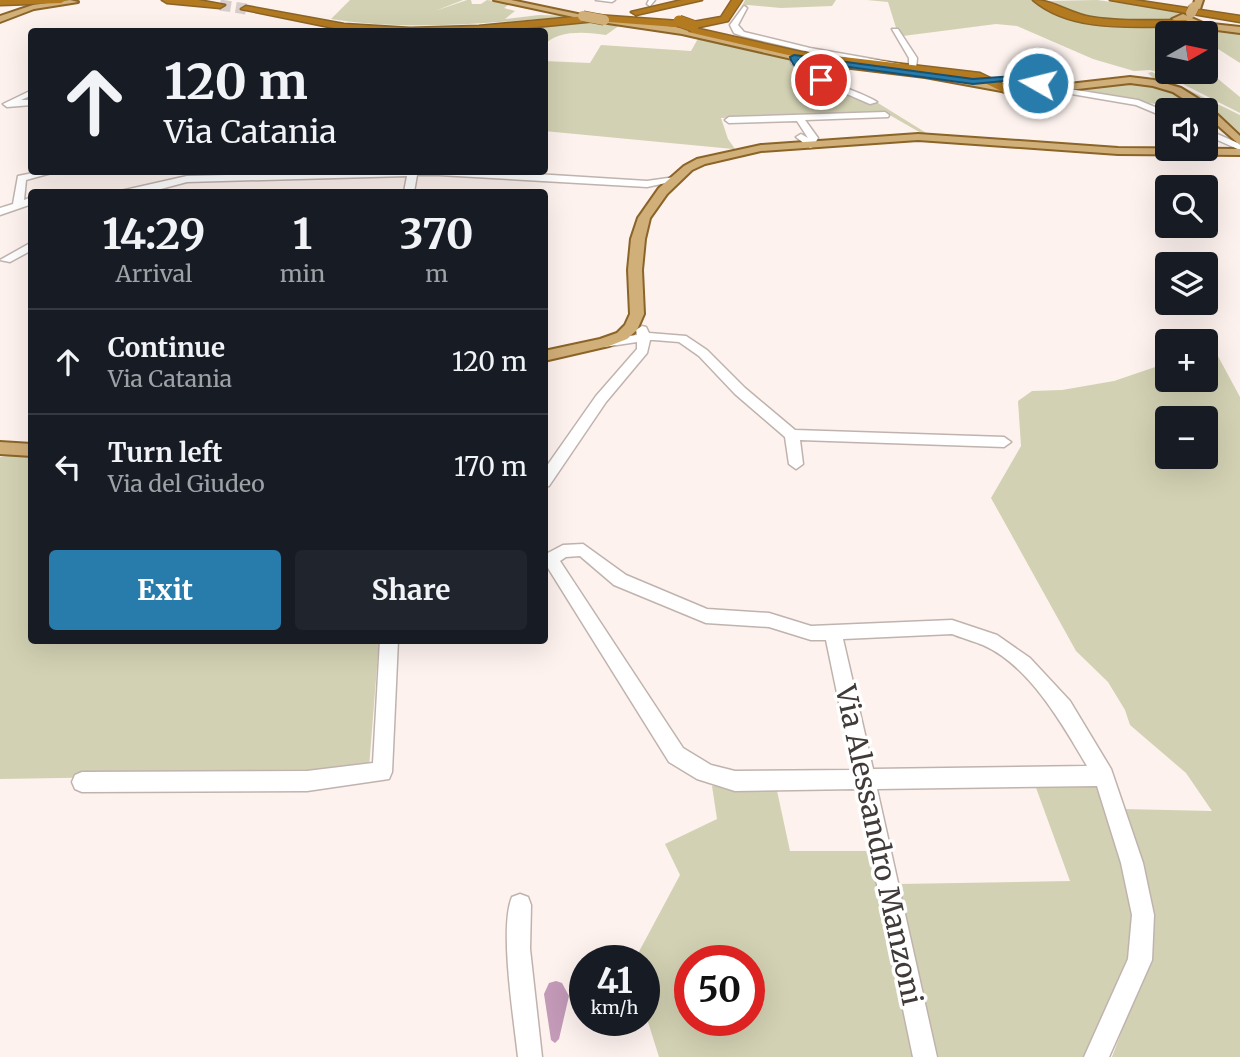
<!DOCTYPE html>
<meta charset="utf-8">
<style>
:root{--surface:#171b24;--page:#20242c;--text:#f1f3f6;--muted:#9ea1a6;--line:#363941;--accent:#277cac}
body{margin:0;font-family:Merriweather,serif;background:var(--page);color:var(--text);height:100vh;display:flex;flex-direction:column;font-size:26px;white-space:nowrap}
*{box-sizing:border-box;margin:0}
p{font-size:23px;color:var(--muted)}
.icon{flex:none;width:38px;height:38px;fill:none;stroke:currentColor;stroke-width:2;stroke-linecap:round;stroke-linejoin:round}
.map{position:relative;flex:1;overflow:hidden}
.side{position:absolute;left:28px;top:189px;width:520px;height:455px;display:flex;flex-direction:column;background:var(--surface);border-radius:7px;box-shadow:0 7px 28px #0002}
.side>*{flex:none}
.top-card{position:absolute;left:28px;top:28px;width:520px;height:147px;border-radius:7px;box-shadow:0 7px 28px #0002;background:#171b24;color:var(--text);overflow:hidden}
.needle{width:46px;rotate:81deg}
.buttons{position:absolute;left:1155px;top:21px;display:grid;gap:14px}
.buttons a{display:grid;place-items:center;width:63px;height:63px;border-radius:7px;background:var(--surface);box-shadow:0 7px 28px #0002;font-size:35px}
.speed{position:absolute;left:569px;top:945px;display:flex;gap:14px;font-size:35px;font-weight:700;text-align:center}
.speed>*{display:grid;place-content:center;width:91px;height:91px;border-radius:50%;background:var(--surface);box-shadow:0 7px 28px #0002;line-height:1}
.speed small{font-size:18px;font-weight:400}
.speed .limit{border:10px solid #d22;background:#fff;color:#111}
.pin{position:absolute;display:grid;place-items:center;width:60px;height:60px;color:#fff;margin:-30px;border:4px solid #fff;border-radius:50%;box-shadow:0 2px 7px #0007}
.me{position:absolute;width:77px;margin:-38px;rotate:278deg;stroke-linejoin:round;filter:drop-shadow(0 0 5px #0008)}
.turn{display:flex;align-items:center;gap:24px;height:147px;padding:0 21px;font-size:32px}
.turn .icon{width:91px;height:91px;stroke-width:2.5}
.turn b{display:block;font-size:49px;line-height:60px}
.eta{display:flex;justify-content:space-evenly;align-items:center;height:119px;text-align:center}
.eta b{font-size:42px;font-weight:700;line-height:49px}
.primary-button{display:flex;gap:14px;margin-top:auto;padding:14px 21px}
.primary-button a{flex:1;height:80px;border-radius:7px;background:var(--accent);color:#fff;font-size:28px;font-weight:700;line-height:80px;text-align:center}
.primary-button a+a{background:var(--page);color:var(--text)}
ul{padding:0;list-style:none}
li{display:flex;align-items:center;gap:21px;height:105px;padding:0 21px;border-top:2px solid var(--line)}
li div{flex:1}
li b{display:block;font-size:26px}
li em{font-style:normal}
.map>svg:first-child{display:block}
</style>
<div class="map">
<svg width="1240" height="1057" viewBox="0 0 1240 1057">
<rect width="100%" height="100%" fill="#fdf2ee"/>
<path fill="#d2d1b3" fill-rule="evenodd" d="M350,0H463L435,11L467,0H471L472,4H481L487,0L511,3L504,8L515,11L505,19L539,15L577,16C495,22 413,32 331,19Z
M745,0H836L832,6L781,8L748,5L741,8Z
M867,0H1035C1079,27 1131,20 1180,24C1200,26 1220,29 1240,31V63L1215,47L1206,48V33H1167V72H1206V69L1240,97V113L1161,73L1150,70L1134,71L1093,59L1017,26L996,24L903,36L897,31L888,2Z
M1097,0L1187,12L1185,15L1173,16L1171,21C1135,25 1077,22 1047,1Z
M597,20L620,25L606,35C588,32 556,29 544,46V32H476Z
M699,37L791,58L809,75L878,103L928,134L921,133L886,113L721,118L728,139L735,149H733L544,131V61L590,63L601,45L691,51Z
M1152,72L1240,115V133H1234L1189,94L1154,79L1148,73Z
M1126,82L1163,86L1203,110H1168L1155,104L1068,89Z
M1213,347L1240,397V1057H1112L1146,966L1154,920L1123,809L1212,811L1186,773L1130,725L1125,710L1108,682L1076,651L991,498L1021,446L1018,401L1032,391L1062,390L1114,381L1167,363V380H1206V349ZM1167,418H1206V457H1167Z
M15,455H31L32,640L379,641L369,768L305,774L0,779V457Z
M1100,783L1138,915L1134,948L1084,1057H935L899,884L1070,881L1035,785Z
M712,786H776L790,851H873L917,1057H659L644,1009V961H634L680,875L665,844L717,819ZM690,961H749V1020H690Z"/>
<path fill="#c39ab8" d="M556,981L562,983L569,996L559,1039L555,1043L551,1040L544,994L549,983Z"/>
<g fill="none" stroke-linecap="round" stroke-linejoin="round">
<path stroke="#d7cdca" stroke-width="11" stroke-dasharray="11 5" stroke-linecap="butt" d="M220,5L246,9"/>
<g stroke="#c0b3ae" stroke-width="3">
<path id="minor" d="M596,0H615L612,2Z
M649,0H655L650,6L647,4Z
M744,6L747,8L738,25L744,32L810,48L901,64L897,66L810,52L742,36L734,33L730,25Z
M892,29H898L917,58L916,69L909,67V58Z
M791,55H797C803,78 858,89 877,102L870,104L810,78L791,63Z
M1057,87L1138,100L1167,112V118L1136,105L1054,91V87Z
M32,90V95L21,100H32V105L7,107L3,104Z
M885,112L889,115L888,117L805,120L818,138L813,147L810,148L796,137L801,134L808,138L797,121L729,123L725,120L729,117Z
M1206,129L1240,144V150L1206,135Z
M38,172H55L26,180L24,200L32,197V204L0,215V208L13,204L18,176Z
M353,172H504L647,181L675,177L680,180L647,187L439,175H417L414,192H404L407,176L187,182L157,190L116,192L187,176Z
M32,242V250L10,262L0,260Z
M642,326L646,327L649,333L686,336L707,350L745,388L795,430L1004,437L1011,442L1004,447L800,440L803,464L796,469L789,464L785,437L735,394L699,356L679,342L654,340H650L647,353L606,402L549,486L544,487V470L596,396L637,349V342L604,347L598,343L604,339L637,335L636,330Z
M583,544L626,575L707,609L769,613L811,626L952,620L997,635L1030,658L1070,701L1111,769L1143,863L1154,915L1152,960L1109,1057H1084L1128,959L1132,915L1121,863L1097,786L877,789L937,1057H913L857,789L735,791L697,779L669,762L548,568L544,569V555L563,545ZM580,556L614,585L706,623L769,627L811,640H826L853,770L735,771L711,765L683,748L560,561L566,557ZM952,634C962,638 973,641 983,645C1029,665 1063,725 1087,766L873,769L843,639Z
M380,640H398L392,772L389,779L307,791L82,792L75,789L72,782L75,775L82,772L307,771L373,763Z
M520,894L528,897L531,905L530,949L542,1057H518C514,1020 499,928 512,897Z"/>
</g>
<g stroke="#8b6428" stroke-width="4">
<path id="major" d="M70,0L78,2L34,9L0,22V16L33,5Z
M494,0H511L587,16L583,19Z
M1195,0H1203L1200,9L1193,7Z
M1183,14L1203,23L1240,27V33L1186,26L1172,19Z
M604,17L682,28L810,57L925,71L1007,86L1043,87L1130,77L1154,80L1181,88L1205,103L1240,136V145L1206,115V110H1201L1173,92L1153,86L1130,83L1043,93L1007,92L925,77L810,63L682,34L601,22Z
M918,134L1118,148L1240,149V155L1118,154L918,140L761,151L705,164L692,170L667,194L650,218L645,239L642,270L644,314L637,330L627,339L609,346L544,361V351L600,339L617,333L625,325L630,314L628,270L631,239L638,218L659,188L684,166L697,159L761,145Z
M0,442L32,444V456L0,454Z"/>
</g>
<g stroke="#8b6428" stroke-width="3">
<path id="highway" d="M0,0H66L61,3L0,5Z
M162,0H198L225,5L220,8L167,3Z
M682,0H702L636,15L631,12Z
M732,0H742L728,21L695,28L801,52L980,73L1013,89L1003,92L977,79L801,58L688,32L689,28L596,21L485,32H367L344,30L241,9L246,6L344,24L410,28L479,26L596,15L693,22L721,17Z
M1033,0C1053,0 1071,14 1091,17C1122,22 1155,20 1186,20L1191,23L1186,26C1138,26 1073,34 1033,0Z
M1110,0H1134L1240,16V22Z"/>
</g>
<use href="#minor" fill="#fff" fill-rule="evenodd"/>
<use href="#major" fill="#d1af79" fill-rule="evenodd"/>
<use href="#highway" fill="#b37a20" fill-rule="evenodd"/>
<g stroke="#8b6428" stroke-width="11" stroke-linecap="butt">
<path id="major-bridge" d="M1191,13L1194,7
M583,16L604,20"/>
</g>
<g stroke="#8b6428" stroke-width="13" stroke-linecap="butt">
<path id="highway-bridge" d="M679,21L693,26"/>
</g>
<use href="#major-bridge" stroke="#d1af79" stroke-width="10"/>
<use href="#highway-bridge" stroke="#b37a20" stroke-width="11"/>
</g>
<path fill="#277cac" stroke="#195170" stroke-width="2" d="M794,55L973,79L1014,76L1042,83L1038,85L1014,80L973,84L798,60L824,78L821,82C810,77 793,70 790,57Z"/>
<g text-anchor="middle" stroke-width="7" stroke-linejoin="round" paint-order="stroke">
<g font-size="28" fill="#403a38" stroke="#fff">
<text transform="translate(879 845) rotate(78)" y="10">Via Alessandro Manzoni</text>
</g>
</g>
</svg>
<div class="buttons">
<a><svg class="needle" viewBox="-14 -14 28 28"><path d="M0-13l5 13h-10z" fill="#e53935"/><path d="M0 13l5-13h-10z" fill="#9ea1a6"/></svg></a>
<a><svg class="icon" aria-label="sound" viewBox="0 0 24 24"><path d="M4 9h4l5-4v14l-5-4H4zM17 9q2 3 0 6"/></svg></a>
<a><svg class="icon" aria-label="search" viewBox="0 0 24 24"><circle cx="10" cy="10" r="6"/><path d="M15 15l6 6"/></svg></a>
<a><svg class="icon" aria-label="layers" viewBox="0 0 24 24"><path d="M12 4l9 5-9 5-9-5zM3 14l9 5 9-5"/></svg></a>
<a>+</a>
<a>−</a>
</div>
<div class="speed"><div>41<small>km/h</small></div><div class="limit">50</div></div>
<div class="pin" style="left:821px;top:80px;background:#d93025"><svg class="icon" aria-label="arrive" viewBox="0 0 24 24"><path d="M6 21V4h12l-3 4 3 4H6"/></svg></div>
<svg class="me" style="left:1038px;top:83px" viewBox="-20 -20 40 40"><circle r="17" fill="#277cac" stroke="#fff" stroke-width="3"/><path d="M0-11L8 9 0 5-8 9z" fill="#fff"/></svg>
<div class="top-card">
<div class="turn"><svg class="icon" aria-label="ahead" viewBox="0 0 24 24"><path d="M12 20V5M6 11l6-6 6 6"/></svg><div><b>120 m</b>Via Catania</div></div>
</div>
<section class="side">
<div class="eta">
<div><b>14:29</b><p>Arrival</p></div>
<div><b>1</b><p>min</p></div>
<div><b>370</b><p>m</p></div>
</div>
<ul>
<li><svg class="icon" aria-label="ahead" viewBox="0 0 24 24"><path d="M12 20V5M6 11l6-6 6 6"/></svg><div><b>Continue</b><p>Via Catania</p></div><em>120 m</em></li>
<li><svg class="icon" aria-label="left" viewBox="0 0 24 24"><path d="M17 20v-9H6M10 6l-5 5 5 5"/></svg><div><b>Turn left</b><p>Via del Giudeo</p></div><em>170 m</em></li>
</ul>
<div class="primary-button"><a>Exit</a><a>Share</a></div>
</section>
</div>
